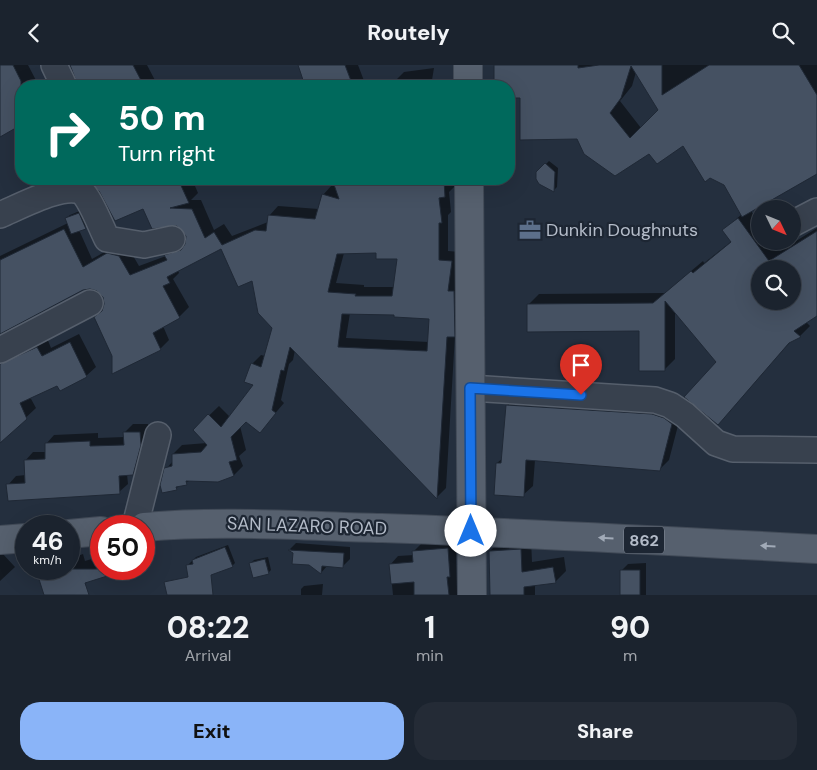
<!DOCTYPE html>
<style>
:root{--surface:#1b232e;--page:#242b36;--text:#f1f3f6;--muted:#a0a4aa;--line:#39404a;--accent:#8ab4f8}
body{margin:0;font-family:"DM Sans",sans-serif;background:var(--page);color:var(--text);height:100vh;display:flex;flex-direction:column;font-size:19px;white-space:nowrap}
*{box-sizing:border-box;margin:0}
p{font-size:16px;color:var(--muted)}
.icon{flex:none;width:28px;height:28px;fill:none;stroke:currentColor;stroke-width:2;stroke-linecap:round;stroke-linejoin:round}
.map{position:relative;height:530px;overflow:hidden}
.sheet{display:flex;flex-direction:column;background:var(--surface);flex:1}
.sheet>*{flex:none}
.top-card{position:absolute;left:15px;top:15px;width:500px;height:105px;border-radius:20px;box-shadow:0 5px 20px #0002,0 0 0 1px var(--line);background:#00695c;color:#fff;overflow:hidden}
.needle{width:32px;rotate:133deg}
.fabs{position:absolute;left:751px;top:135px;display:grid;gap:10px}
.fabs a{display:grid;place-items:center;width:50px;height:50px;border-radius:50%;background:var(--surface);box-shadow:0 5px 20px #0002,0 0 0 1px var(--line);font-size:25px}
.speed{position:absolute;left:15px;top:450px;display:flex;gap:10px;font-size:25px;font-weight:700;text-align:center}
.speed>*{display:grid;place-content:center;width:65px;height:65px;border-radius:50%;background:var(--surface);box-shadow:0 5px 20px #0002,0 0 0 1px var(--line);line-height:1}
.speed small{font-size:12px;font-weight:400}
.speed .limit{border:8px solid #d22;background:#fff;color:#111}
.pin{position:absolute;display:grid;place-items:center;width:42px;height:42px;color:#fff;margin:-51px -21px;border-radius:50% 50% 50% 0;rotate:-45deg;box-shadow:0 0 5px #0007}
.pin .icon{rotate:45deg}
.me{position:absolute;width:55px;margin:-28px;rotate:0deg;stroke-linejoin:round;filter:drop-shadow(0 0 4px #0008)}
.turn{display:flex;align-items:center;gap:18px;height:105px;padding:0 20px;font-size:22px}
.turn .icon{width:65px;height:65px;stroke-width:2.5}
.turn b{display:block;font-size:35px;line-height:42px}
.eta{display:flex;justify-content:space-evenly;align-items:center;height:85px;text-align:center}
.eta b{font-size:30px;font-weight:800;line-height:35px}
.button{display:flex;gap:10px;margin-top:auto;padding:10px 20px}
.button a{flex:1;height:58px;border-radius:20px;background:var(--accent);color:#111;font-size:20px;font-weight:800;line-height:58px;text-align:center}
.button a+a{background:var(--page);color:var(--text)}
header{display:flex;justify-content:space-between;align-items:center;height:65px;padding:0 20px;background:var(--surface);font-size:22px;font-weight:800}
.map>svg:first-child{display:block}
</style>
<header><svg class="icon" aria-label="back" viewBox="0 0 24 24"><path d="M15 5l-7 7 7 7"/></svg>Routely<svg class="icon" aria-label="search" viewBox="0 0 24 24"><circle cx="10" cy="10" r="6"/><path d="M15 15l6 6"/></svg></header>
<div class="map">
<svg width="817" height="530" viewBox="0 0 817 530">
<rect width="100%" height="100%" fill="#242f3e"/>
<path fill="#0007" fill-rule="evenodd" d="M0,0H28L39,21H21V59L0,70Z
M71,0H147L158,21H78V15Z
M299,0H358L366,21H300L304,14Z
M496,0H817V108L751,146L760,159V176H773L780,186L817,163V250L806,257L810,261L800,271L791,276L718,359V297L675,246V294L664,305L640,265L528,240L539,229L665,228L703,196L704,198L732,176L724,165L742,149L725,119L683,79L649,87L578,73L522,32H509V21H495ZM636,7L660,45L641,63L620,36L632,21ZM760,204H792V236H760Z
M434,3L431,21H395L394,17L404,7Z
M549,96L558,103L557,122L554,125L537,108Z
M88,114H192L198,128L191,135H201L214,165L224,159L232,171L268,157L269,151L278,141L319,144L323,130L332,120L336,121L333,114H454V122L449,127L451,147L448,150V186L460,187L463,262L455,270L446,423L437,432L295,285L293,295L289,299L281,335L284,338L260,366L246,355L240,361L246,385L239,391L243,401L234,410L191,415L176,423L166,404L173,396V389L182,380L207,378L194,365L219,341L230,352L255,320L252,299L261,290L265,291L273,262L253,214L222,182L178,205L179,208L173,214L189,242L179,252L163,261L169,275L160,284L114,291L95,253L104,244V231L99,225L91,222L83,224L0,267V191L68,158L66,153L70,150L82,145L89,159L79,165L92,194L117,180L128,182L139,201L166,191L175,181L187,178V170L177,159L144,142L100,125ZM377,187L398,193L395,222H364V220L336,218L344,188ZM350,248L395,249L431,253L429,277L346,273Z
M282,114H299L283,117Z
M79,269L96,302L86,311L58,319L30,332L36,343L0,377V285L47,273L51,283Z
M517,331L681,349L669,395L659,405L535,395L533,421L523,430L497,398L503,393L507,340Z
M133,359H148L149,370L141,400L133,409H127L128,419L119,427L8,420L16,411L26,410L25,396L33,387H46V379L54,370L98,368V373L124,372V368Z
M531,474L532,497L564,492L566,506L555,517L535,520V530H503L490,486L501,475Z
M456,476L457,530H393L390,500L398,491L414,490V486L422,478Z
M296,478L350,482V494L343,501H327L321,508L290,484Z
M228,480L235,498L232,501L188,500L196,492Z
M2,488L15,502L0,516V489Z
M83,489L85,496L101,491V504H125L45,530L38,508L43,504H69V494Z
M268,492L271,505L268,508L251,498L254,495Z
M646,498V530H621L622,505L628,499Z
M323,519L322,530H301V524L304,521Z"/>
<path fill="#455162" stroke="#1f2835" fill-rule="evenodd" d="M0,0H13L21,16V60L0,72Z
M70,0H133L144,21H78Z
M298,0H345L353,21H305Z
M494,0H578V3L599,0H662V30L709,0H799L817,30V109L742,152L724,120L710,113L705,117L683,81L657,99L649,89L615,111L584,89L577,74L520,75V33H509V21H494ZM631,1L658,45L630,73L610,48L621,33Z
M545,98L555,107L554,127L539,119L536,114V107Z
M86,114H178L189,138L170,143L192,144L205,173L214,167L222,180L255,165L266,166L268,150L315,154L322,129L339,134L332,114H444L445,132L439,133L442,158H439V195L452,196L448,226H454L455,272H447L437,434L290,282L284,306L281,305L272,345L276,348L260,368L246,357L231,372L237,395L229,397L234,411L218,417L186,416L187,420L176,422L177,425L162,428L160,420L164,403L172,401V389L201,387L207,380L193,365L208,349L221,362L253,320L244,317L251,298L261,302L272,263L258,248L252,216L238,222L221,184L167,212L170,218L163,221L180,253L153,268L161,285L112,309V291L94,252L102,246L104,239L103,232L97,226L90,224L83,225L0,269V195L64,164L83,202L107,188L119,191L130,210L167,195L164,190L181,185L185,179L186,171L177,161L152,164L143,144L115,156L99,126ZM376,188V194H397L392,231H355L356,229L328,227L337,189ZM342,249L394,250V252L429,254L427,286L338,282Z
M79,148L86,164L71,169L65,153Z
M738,153L769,196L817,166V251L794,266L801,272L789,278L718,360L684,332L716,297L665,236V306H639V266L527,267V239L653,238L691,206L693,208L731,177L722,165ZM760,204H792V236H760Z
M70,277L87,312L60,326L57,321L20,338L27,354L0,378V299L37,282L42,291Z
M506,340L652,349L664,353L672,359L660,406L526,395L524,432L494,430L496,398H501Z
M123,367H140L141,380L133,410L119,411L120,429L8,436L6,419L25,418L24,395L45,394V378L90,376V381L124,380Z
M225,482L233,502L211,510L213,530H167L164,517L188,512L186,500L193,499L192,495Z
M448,483L450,512H447L449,530H414V517L391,519L389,499L413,497L412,486Z
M521,484L522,507L553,502L556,518L524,522V530H490L489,486Z
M288,485L344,488L343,503L322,501L321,509L309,500L292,499L293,488Z
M265,494L269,509L253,513L249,498Z
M49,504H120V507L85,518L89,530H44L37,508Z
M620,505H640V530H620Z"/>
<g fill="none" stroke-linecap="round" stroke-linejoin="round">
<g stroke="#565f6c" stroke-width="28">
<path id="minor" d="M54,0L64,21
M0,150C17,143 70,114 84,129C92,138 101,162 107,174L144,180L172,174
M792,159L817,146
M0,285L90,238
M470,323L655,335L670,340L685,350L716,378L733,384L817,385
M135,461L158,370"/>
</g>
<g stroke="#414a57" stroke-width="30">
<path id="major" d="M468,0V21
M469,114L472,530
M144,462C223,455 303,461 382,463C527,468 672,476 817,484
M69,469L101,466
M0,475L26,473"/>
</g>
<use href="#minor" stroke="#38414e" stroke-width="25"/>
<use href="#major" stroke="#56606e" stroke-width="28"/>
</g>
<defs><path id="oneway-solid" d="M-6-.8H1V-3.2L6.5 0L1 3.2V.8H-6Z" transform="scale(1.25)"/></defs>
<g fill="#a1aab7">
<use href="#oneway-solid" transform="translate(606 473) rotate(-177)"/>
<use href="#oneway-solid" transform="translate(768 481) rotate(-177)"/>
</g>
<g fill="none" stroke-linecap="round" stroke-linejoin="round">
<g stroke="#114b97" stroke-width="12">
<path id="route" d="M471,466L470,323L581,330"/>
</g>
<use href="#route" stroke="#1a73e8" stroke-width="9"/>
</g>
<defs>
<g id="office-bare" transform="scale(1.725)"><path d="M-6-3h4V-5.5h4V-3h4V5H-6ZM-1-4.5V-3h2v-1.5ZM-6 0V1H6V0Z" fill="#5c6f8a" stroke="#1d2633" stroke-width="2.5" paint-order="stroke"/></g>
</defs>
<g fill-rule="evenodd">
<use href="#office-bare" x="530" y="165"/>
</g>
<g text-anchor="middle" stroke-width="4.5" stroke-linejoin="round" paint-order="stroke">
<rect fill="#1d2633" stroke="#878f9c" stroke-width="1" x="624" y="461.5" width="40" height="27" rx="4"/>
<g font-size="16" font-weight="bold" fill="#b4bcc9">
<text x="644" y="481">862</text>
</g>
<g font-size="18" fill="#b4bcc9" stroke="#1d2633" text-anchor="start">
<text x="546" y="171">Dunkin Doughnuts</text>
</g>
<g font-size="18" fill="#b4bcc9" stroke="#1d2633">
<text transform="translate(307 461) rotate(2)" y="6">SAN LAZARO ROAD</text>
</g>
</g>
</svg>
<div class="fabs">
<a><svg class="needle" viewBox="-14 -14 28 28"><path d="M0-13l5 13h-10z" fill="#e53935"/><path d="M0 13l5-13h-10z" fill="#a0a4aa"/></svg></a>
<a><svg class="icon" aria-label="search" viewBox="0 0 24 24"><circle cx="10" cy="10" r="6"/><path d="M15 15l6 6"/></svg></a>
</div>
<div class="speed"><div>46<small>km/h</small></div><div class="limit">50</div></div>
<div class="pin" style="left:581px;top:330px;background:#d93025"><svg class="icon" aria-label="arrive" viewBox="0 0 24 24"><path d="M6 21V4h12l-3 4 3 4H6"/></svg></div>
<svg class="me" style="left:471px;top:466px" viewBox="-20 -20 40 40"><circle r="19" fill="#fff"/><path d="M0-13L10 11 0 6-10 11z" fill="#1a73e8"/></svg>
<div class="top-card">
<div class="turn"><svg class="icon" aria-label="right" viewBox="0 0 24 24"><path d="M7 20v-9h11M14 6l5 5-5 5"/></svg><div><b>50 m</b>Turn right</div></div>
</div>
</div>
<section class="sheet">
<div class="eta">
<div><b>08:22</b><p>Arrival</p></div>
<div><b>1</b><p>min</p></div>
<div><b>90</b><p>m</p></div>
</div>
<div class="button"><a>Exit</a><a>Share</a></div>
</section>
